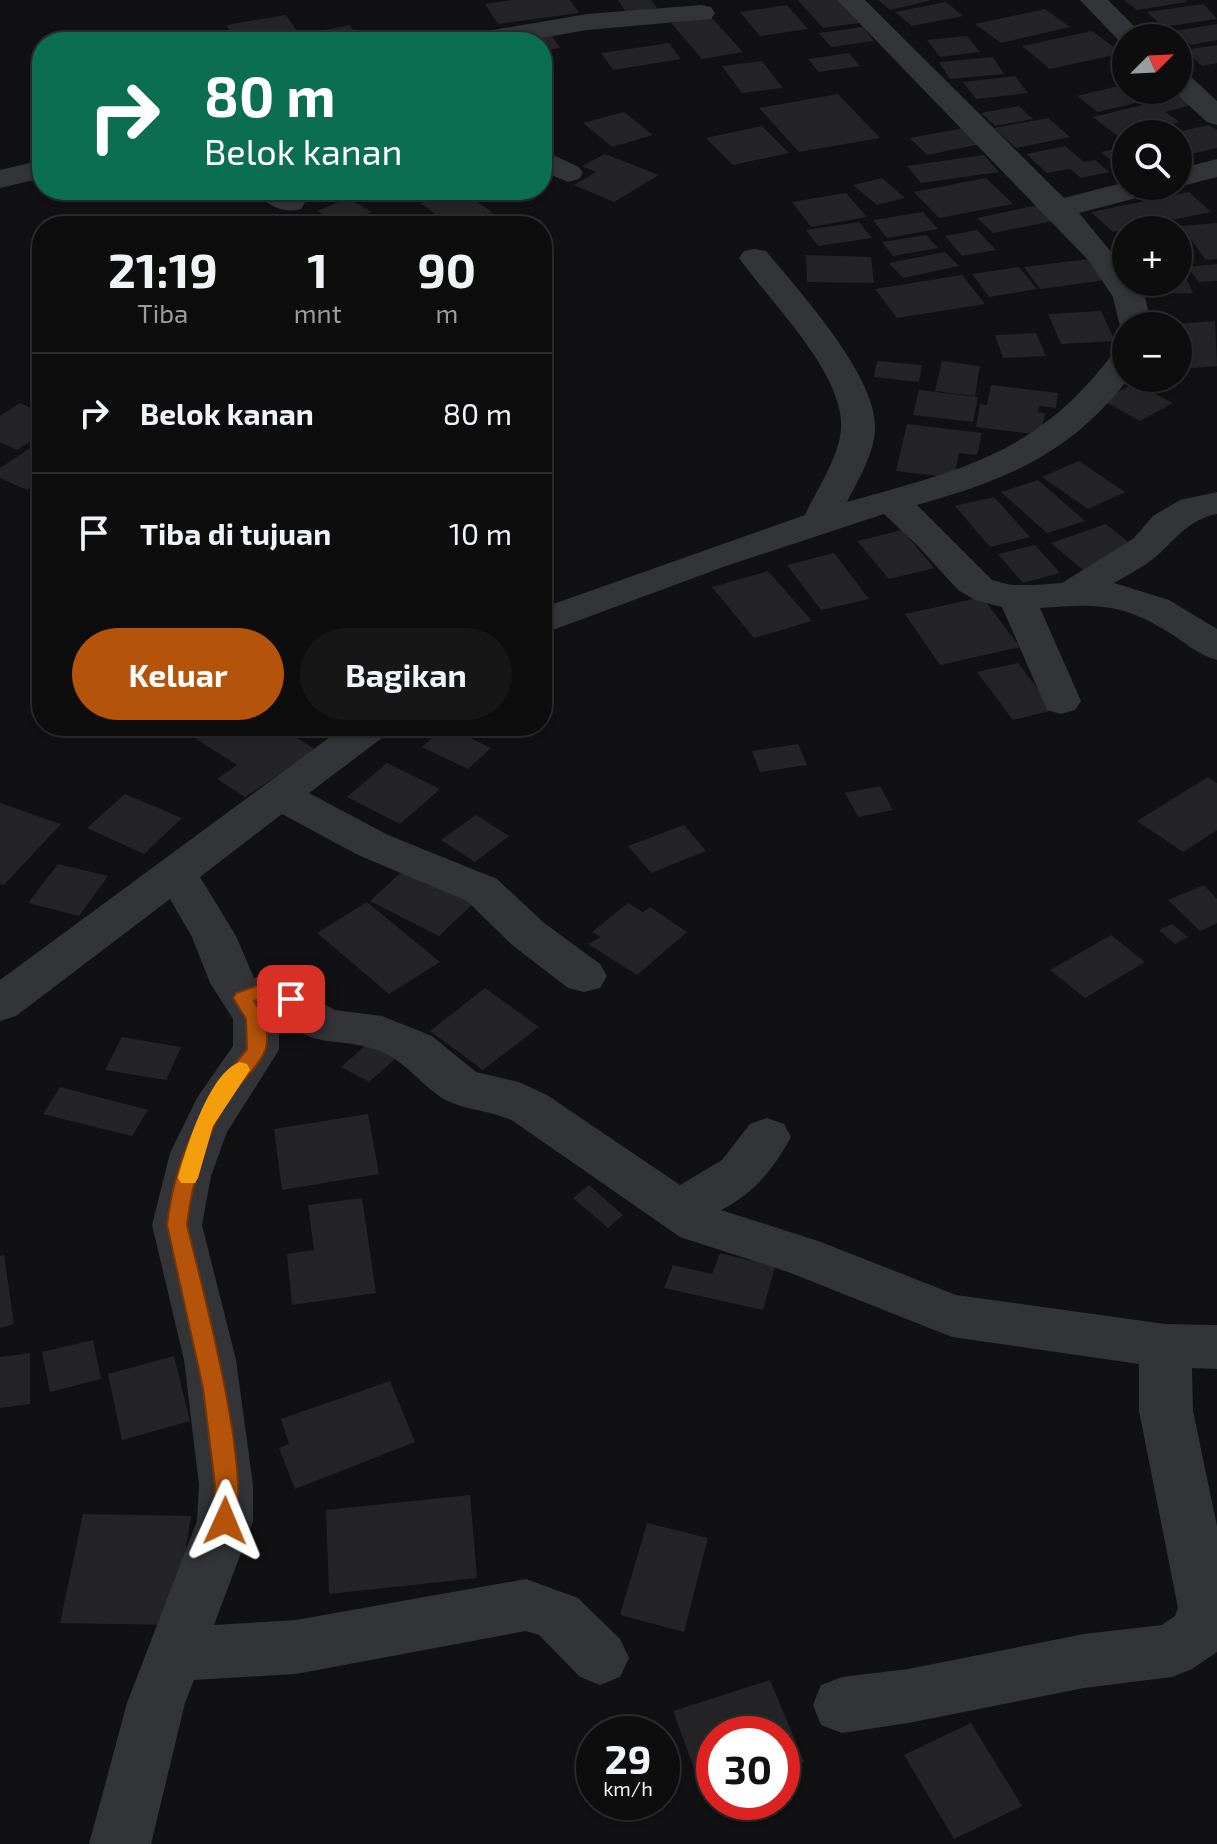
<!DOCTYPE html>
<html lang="id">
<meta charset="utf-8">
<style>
:root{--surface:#0d0d0e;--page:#161617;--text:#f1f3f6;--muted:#9a9c9e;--line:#2d2d2e;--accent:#b45309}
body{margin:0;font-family:"Exo 2",sans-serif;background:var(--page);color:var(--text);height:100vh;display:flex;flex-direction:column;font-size:30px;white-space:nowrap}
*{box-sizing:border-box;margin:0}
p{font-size:26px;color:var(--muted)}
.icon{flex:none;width:44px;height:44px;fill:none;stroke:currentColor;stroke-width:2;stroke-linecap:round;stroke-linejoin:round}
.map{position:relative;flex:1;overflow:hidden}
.side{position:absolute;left:32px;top:216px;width:520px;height:520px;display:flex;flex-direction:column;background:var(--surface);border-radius:32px;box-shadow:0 2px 6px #0004,0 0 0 2px var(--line)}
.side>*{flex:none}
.guide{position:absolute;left:32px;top:32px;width:520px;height:168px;border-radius:32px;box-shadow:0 2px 6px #0004,0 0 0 2px var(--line);background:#0b6e4f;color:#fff;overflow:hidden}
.needle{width:52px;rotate:66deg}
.tools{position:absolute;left:1112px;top:24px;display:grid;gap:16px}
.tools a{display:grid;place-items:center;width:80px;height:80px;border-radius:50%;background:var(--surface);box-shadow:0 2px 6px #0004,0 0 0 2px var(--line);font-size:40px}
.speed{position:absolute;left:576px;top:1716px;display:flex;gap:16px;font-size:40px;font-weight:700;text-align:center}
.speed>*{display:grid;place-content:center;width:104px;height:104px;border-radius:50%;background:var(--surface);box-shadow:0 2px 6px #0004,0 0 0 2px var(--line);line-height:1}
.speed small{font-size:20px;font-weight:400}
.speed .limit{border:12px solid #d22;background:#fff;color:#111}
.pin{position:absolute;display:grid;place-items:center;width:68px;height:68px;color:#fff;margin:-34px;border-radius:16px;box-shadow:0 4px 12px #0006}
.me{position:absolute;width:88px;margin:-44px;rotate:1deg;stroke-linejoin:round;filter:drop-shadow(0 0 6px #0008)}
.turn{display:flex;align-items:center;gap:28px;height:168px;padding:0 40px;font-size:36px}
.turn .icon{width:104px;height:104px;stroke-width:2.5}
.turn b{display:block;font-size:56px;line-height:68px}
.eta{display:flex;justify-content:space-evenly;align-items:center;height:136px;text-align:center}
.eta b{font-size:48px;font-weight:700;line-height:56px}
.action{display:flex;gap:16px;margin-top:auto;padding:16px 40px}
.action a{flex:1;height:92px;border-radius:48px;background:var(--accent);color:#fff;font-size:32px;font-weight:700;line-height:92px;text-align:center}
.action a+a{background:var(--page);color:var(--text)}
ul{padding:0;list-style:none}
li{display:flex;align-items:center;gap:24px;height:120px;padding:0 40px;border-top:2px solid var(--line)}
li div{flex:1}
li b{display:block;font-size:30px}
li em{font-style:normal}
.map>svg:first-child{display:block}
</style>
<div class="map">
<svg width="1217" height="1844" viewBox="0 0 1217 1844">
<rect width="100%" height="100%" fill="#111113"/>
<path fill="#242427" d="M512,0H570L579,13L498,24L485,4Z
M618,0H651L657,8L626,12Z
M798,0H838L859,23L823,28Z
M878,0H929V1L890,10Z
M1124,0H1186L1187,2L1137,10Z
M946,2L963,16L912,26L895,12Z
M1204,4L1217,19L1163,27L1147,12Z
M787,5L808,29L760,36L740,12Z
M1045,9L1070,27L1001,43L975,24Z
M286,15L304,41L238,42L226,25Z
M711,17L743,52L702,59L671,23Z
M1217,24V40L1191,45L1175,31Z
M349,25L359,36L323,42L315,32Z
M863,27L874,41L831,47L819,33Z
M1092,31L1122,53L1050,69L1022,46Z
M551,34L560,48L542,51V42H518L516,39Z
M967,36L980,52L940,57L927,40Z
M669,43L681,59L613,70L601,53Z
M1217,45V63L1202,66L1184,50Z
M849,53L860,66L819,72L808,59Z
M993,57L1004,74L950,79L939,62Z
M762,61L783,88L742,93L722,66Z
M1015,76L1028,93L976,99L963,82Z
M1126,84V90H1174L1178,93L1098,112L1077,96Z
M838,94L880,138L799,152L759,108Z
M1179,96L1191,105L1165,112L1180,122L1119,137L1093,117Z
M1019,106L1033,119L995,126L981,113Z
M624,112L653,135L612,147L583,123Z
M1048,118L1070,137L1016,148L994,128Z
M1209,125L1217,130V148L1178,157V132Z
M762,126L789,153L733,165L706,138Z
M969,127L986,143L927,155L910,138Z
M1065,146L1084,162L1095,160L1109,172L1081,178L1070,169L1047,173L1026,154Z
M1126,147V173L1101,152Z
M605,154L659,175L614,202L574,185L596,172L582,166Z
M984,155L999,172L921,183L907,166Z
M882,178L905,198L877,205L853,185Z
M986,178L1013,204L939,218L914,192Z
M461,190L493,213L452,226L420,203Z
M1189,192L1211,212L1113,232L1091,212Z
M846,193L867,217L811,227L792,202Z
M348,198L372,212L341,225L317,211Z
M1042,204L1058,220L993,233L977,218Z
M923,212L938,229L887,238L873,220Z
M406,215L421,226H378Z
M859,222L872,238L818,246L806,230Z
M1217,223V259L1206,260L1181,226Z
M977,230L996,250L962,256L945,236Z
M926,235L938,248L893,256L882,242Z
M1178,245L1186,263H1179L1193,293L1138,294L1133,282H1178Z
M945,252L959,266L903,278L889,263Z
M806,255L871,257L874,283L807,282Z
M1089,259L1106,280L1040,289L1024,267Z
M1217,264V281L1199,282L1187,267Z
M1019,267L1037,289L989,297L972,274Z
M962,275L985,304L897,318L875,289Z
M1101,311L1115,341L1061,344L1048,314Z
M1215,321L1217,366L1184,369L1178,359V324Z
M1036,333L1046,356L1003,358L995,335Z
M877,361L922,365L919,382L874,377Z
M942,361L980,366L975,396L935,391Z
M1135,383L1173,403L1140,421L1102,400Z
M991,385L1058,393L1056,408L1039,406L1038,412L1045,413L1041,435L976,427L980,404L987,405Z
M919,390L978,397L973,422L913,415Z
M20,403L42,413V434L17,450L0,442V416Z
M907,424L982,433L977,455L959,453L954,478L896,471Z
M38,443L42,445V480L27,490L0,478V468Z
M1079,461L1125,492L1088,509L1042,477Z
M1038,480L1085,521L1047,533L1001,492Z
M994,497L1030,537L990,547L955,506Z
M1106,524L1138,550L1083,570L1051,543Z
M902,530L934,568L889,579L857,541Z
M1035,545L1060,573L1023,583L998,554Z
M834,553L869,599L821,610L787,565Z
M768,571L812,621L754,638L712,587Z
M982,597L1020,647L940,665L905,614Z
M1018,663L1054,710L1013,720L977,672Z
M194,726H278L316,750L245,797L217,779L237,765L185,732Z
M446,726L491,748L468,769L422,747Z
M798,744L807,765L760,772L752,751Z
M387,763L440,789L400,824L347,797Z
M1208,777L1217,783V830L1183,852L1137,821Z
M880,786L893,810L858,817L845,793Z
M125,794L182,818L144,854L87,828Z
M0,803L61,824L4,885L0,884Z
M476,815L509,836L475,862L441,840Z
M684,825L706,851L651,873L628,846Z
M58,864L108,876L79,916L28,903Z
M410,864L479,898L439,936L370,901Z
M1204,885L1217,899V923L1200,931L1168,900Z
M367,902L440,962L389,994L317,933Z
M628,903L643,912L650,907L687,932L637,975L588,944L601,937L592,932Z
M1172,924L1188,937L1175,944L1159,930Z
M1111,935L1145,962L1085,998L1050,970Z
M485,988L539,1027L483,1070L430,1031Z
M122,1037L181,1047L166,1080L105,1070Z
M374,1038L401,1054L369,1082L341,1067Z
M60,1087L148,1110L132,1136L43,1114Z
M368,1114L379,1174L282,1190L274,1129Z
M589,1185L623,1215L608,1228L573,1198Z
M362,1198L376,1293L292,1305L287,1254L314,1250L308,1205Z
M720,1253L775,1267L763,1310L664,1288L673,1265L712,1274Z
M4,1255L14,1324L0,1328V1256Z
M93,1340L101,1379L50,1392L42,1352Z
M30,1353V1404L0,1408V1357Z
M174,1356L190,1421L122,1440L108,1374Z
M390,1381L415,1442L295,1489L279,1448L289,1444L281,1419Z
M470,1495L477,1578L329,1594L326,1510Z
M83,1514L191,1516L174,1625L60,1623Z
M647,1523L708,1538L684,1632L620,1615Z
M770,1680L804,1762L782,1769V1734H714V1791L704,1795L673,1711Z
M971,1723L1022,1806L954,1839L904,1755Z"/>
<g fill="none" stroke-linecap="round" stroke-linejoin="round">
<path fill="#323438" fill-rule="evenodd" d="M837,0H865L1064,198L1126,182V186H1163L1159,192L1079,213L1126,270V282H1135L1145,297L1152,326H1126L1124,333L1120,326L1113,297L1089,261Z
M1080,0H1108L1146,38H1126V45L1122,44Z
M701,5L711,7L715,13L711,19L587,30L518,42H455L459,36L469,34L587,14Z
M1178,72L1188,74L1217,101V125L1207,122L1172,90H1178Z
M542,150L579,167L583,173L579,179L568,182L542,171Z
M1217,159V177L1178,187L1174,186H1178V169Z
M42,160V178L0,188V170Z
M255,190H291L305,203L301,209C283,214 265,205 255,190Z
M755,249L766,251C799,291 876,375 875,427C875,453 858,480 847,502C963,469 1038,454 1114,352L1126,349V378H1129C1069,455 1008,479 917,505L992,580L1011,585H1036L1062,583L1134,538L1153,516L1180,500L1217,492V514C1191,519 1179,535 1161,552C1148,565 1129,574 1114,583L1169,600L1217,629V660C1198,655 1185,642 1168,632C1121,602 1093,604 1040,608L1081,701L1075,710L1061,714L1047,710L1002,607L975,600L958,590L918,546L884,514L726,566L542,634V608L805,515C817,489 838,459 841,430C846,375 769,301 739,258L744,251Z
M345,726H392L386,735L309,793L388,835L497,879L543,922L600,964L607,976L600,988L584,992L568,988L511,944L467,901L358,855L282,814L200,877L236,936L254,978L279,971L295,975L322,1003L335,1010L382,1016L432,1036L476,1072L519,1082L547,1095L680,1185L722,1160L750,1124L767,1118L784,1124L791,1137C773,1170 754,1193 721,1210L821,1242L956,1295L1165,1324L1217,1325V1369L1192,1368L1193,1411L1217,1526V1652L1192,1669L1172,1677L1084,1688L908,1723L842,1733L821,1725L813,1705L821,1685L842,1677L908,1669L1084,1634L1162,1625L1175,1616L1178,1608L1139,1411V1364L952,1337L788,1272L680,1237L513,1121C491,1110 464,1111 442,1098C419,1083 405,1060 377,1050C333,1035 314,1052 275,1012L279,1018V1050L227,1132L211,1176L202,1225L236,1360L253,1485V1521L214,1625L296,1620L526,1579L578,1598L620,1639L629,1658L620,1677L600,1685L580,1677L539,1635L526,1631L296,1674L194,1680L185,1703L151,1844H89L127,1703L197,1521L199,1485L184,1360L152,1225L170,1153L197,1098L233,1046V1019L210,983L192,937L170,899L16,1016L0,1021V980Z"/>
</g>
<path fill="#b45309" stroke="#753606" stroke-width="2" d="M274,980L286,982L301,999L291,1006L274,994L254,1001C263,1015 272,1037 264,1053C257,1069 240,1082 230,1097C206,1133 192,1182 187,1225C201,1282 255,1482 233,1529L225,1532L217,1529L213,1521L215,1485L203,1388L167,1225C175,1155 203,1102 247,1049L246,1019L233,998L236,993Z"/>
<path fill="#f59e0b" d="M240,1062L247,1064L250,1070L213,1126L198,1178L195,1183H181L178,1178C186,1149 209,1072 240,1062Z"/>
</svg>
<div class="tools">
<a><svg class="needle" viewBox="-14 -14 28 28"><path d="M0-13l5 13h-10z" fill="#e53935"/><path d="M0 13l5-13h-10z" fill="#9a9c9e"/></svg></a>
<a><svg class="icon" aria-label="search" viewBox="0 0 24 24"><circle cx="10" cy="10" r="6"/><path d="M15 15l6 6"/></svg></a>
<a>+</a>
<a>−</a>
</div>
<div class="speed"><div>29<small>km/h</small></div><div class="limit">30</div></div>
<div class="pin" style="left:291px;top:999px;background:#d93025"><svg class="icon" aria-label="arrive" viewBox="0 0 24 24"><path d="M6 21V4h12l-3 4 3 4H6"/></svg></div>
<svg class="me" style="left:225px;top:1521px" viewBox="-20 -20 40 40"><path d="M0-17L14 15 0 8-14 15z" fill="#b45309" stroke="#fff" stroke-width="4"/></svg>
<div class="guide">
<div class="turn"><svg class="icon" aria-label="right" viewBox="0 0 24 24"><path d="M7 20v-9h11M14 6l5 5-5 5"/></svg><div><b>80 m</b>Belok kanan</div></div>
</div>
<section class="side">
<div class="eta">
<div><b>21:19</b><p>Tiba</p></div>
<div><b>1</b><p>mnt</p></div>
<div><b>90</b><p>m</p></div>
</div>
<ul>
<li><svg class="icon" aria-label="right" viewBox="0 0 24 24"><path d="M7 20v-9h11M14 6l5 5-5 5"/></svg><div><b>Belok kanan</b></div><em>80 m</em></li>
<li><svg class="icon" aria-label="arrive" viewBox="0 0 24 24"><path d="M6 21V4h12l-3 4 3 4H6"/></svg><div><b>Tiba di tujuan</b></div><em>10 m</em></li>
</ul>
<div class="action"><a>Keluar</a><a>Bagikan</a></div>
</section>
</div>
